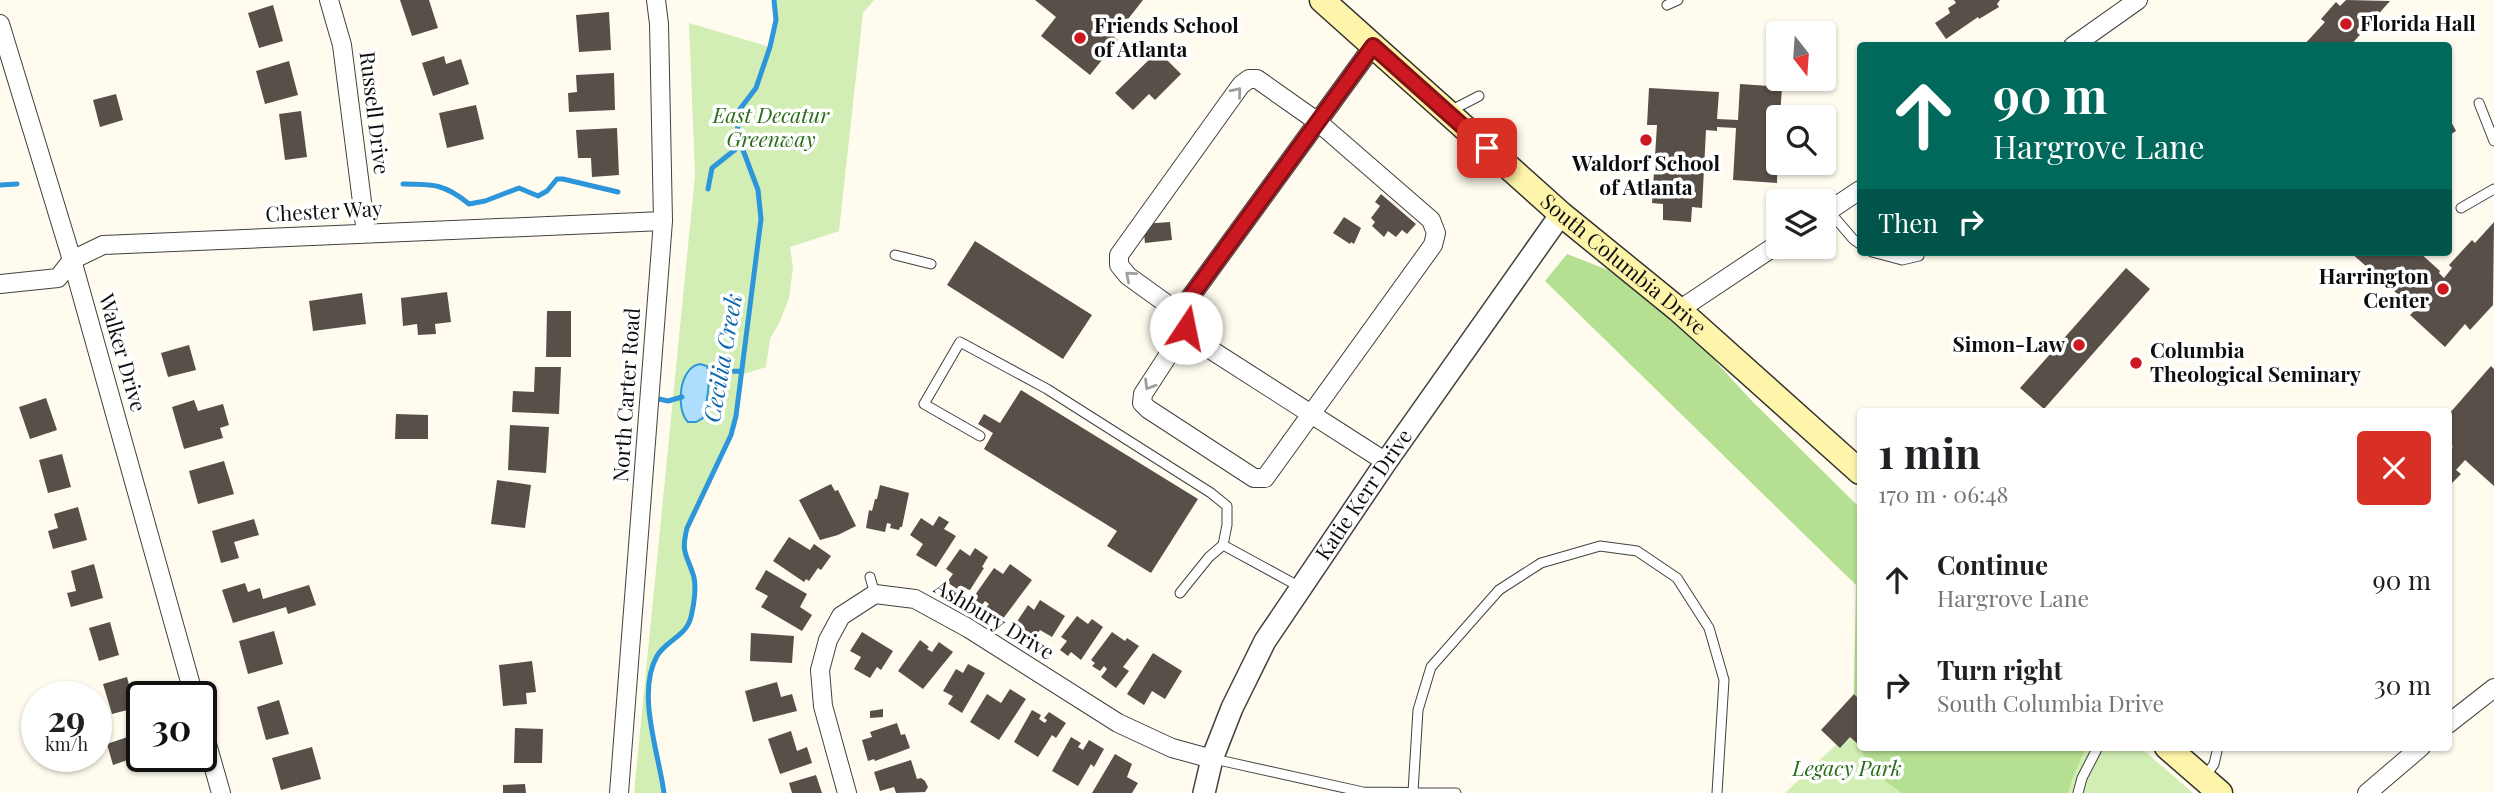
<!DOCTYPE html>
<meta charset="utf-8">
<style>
:root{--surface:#fff;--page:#f2f2f2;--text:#202124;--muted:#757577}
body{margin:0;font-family:"Playfair Display",serif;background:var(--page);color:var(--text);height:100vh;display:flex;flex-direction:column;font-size:26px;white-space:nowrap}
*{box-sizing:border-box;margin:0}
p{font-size:23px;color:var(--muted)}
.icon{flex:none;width:38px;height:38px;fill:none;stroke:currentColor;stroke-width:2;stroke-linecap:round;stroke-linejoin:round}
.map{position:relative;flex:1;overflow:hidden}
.panel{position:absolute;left:1857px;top:408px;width:595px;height:343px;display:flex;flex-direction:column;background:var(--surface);border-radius:7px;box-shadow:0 2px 5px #0004}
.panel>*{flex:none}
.guide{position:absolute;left:1857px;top:42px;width:595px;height:214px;border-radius:7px;box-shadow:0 2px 5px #0004;background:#00695c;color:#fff;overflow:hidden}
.needle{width:46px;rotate:163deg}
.tools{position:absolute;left:1766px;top:21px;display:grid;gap:14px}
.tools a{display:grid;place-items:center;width:70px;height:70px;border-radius:7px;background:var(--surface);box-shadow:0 2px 5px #0004;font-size:35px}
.speed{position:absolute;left:21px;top:681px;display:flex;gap:14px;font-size:35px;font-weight:700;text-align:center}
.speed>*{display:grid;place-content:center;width:91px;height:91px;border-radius:50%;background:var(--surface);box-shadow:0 2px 5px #0004;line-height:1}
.speed small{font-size:18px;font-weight:400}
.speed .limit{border:4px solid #111;border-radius:10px;background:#fff;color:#111}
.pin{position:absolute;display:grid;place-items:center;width:60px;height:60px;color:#fff;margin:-30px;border-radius:14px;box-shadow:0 4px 10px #0006}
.me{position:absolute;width:77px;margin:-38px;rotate:11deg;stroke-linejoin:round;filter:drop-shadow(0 0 5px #0008)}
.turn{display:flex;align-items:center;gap:24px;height:147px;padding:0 21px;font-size:32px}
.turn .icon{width:91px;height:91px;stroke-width:2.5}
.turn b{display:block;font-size:49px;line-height:60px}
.then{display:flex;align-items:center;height:66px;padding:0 21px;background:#0003;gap:14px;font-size:26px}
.round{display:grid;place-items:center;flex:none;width:74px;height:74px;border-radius:7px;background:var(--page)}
.headline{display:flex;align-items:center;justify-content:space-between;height:119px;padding:0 21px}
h1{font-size:42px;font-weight:700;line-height:52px}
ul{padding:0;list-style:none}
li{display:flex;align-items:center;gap:21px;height:105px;padding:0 21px}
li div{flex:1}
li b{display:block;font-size:26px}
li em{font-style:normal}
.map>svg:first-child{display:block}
</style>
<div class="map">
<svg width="2494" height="793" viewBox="0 0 2494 793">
<rect width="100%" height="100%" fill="#fffcef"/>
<path fill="#d2eeb4" d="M774,0H874L863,13L839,231L790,247L793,267L789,299L779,323L770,339L766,367L741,375L736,416L731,435L687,528C681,553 686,553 693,574C697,585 694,605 691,617C686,637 666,639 657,656C636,694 659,753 664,793H634L695,175L689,23L770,47L776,20Z
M1860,722V747H2140L2193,793H1785Z"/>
<path fill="#b5e091" d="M1567,254L1608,270L1684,327L1750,399L1860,508V700L1854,694L1856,585L1545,281Z
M1860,744V747H2086L2073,777L2068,793H1902L1873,772L1859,745Z"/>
<path fill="#addffc" stroke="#2d96db" stroke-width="2" d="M700,364L707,366C711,381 707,402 703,418L696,422H688C675,409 679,367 700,364Z"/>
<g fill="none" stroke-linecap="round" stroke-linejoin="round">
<path stroke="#2d96db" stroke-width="5" d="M403,184C433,184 445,184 469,204L485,201L519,188L538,196L547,191L557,179H563L618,192
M0,185L17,184
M708,189L712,168L741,145
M709,372L742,371
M659,399L668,401L682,397
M664,793C659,754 636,693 657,656C666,640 686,637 691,617C694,605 697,585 693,574C686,553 681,553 687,528L731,435L736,416L761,219L758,190L737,134L740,109L756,88L770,47L776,20L774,0"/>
</g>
<path fill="#584f49" d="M400,0H429L438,28L412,36Z
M1035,0H1143L1114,37L1118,40L1090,75L1041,36L1056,17Z
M1954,0H2000L1997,4L1999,7L1979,19L1978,17L1946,39L1935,23L1950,13L1948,8L1956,3Z
M2346,0L2390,1L2350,46H2303L2325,22L2321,19L2336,2L2340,6Z
M273,5L283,41L259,48L248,13Z
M609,12L611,50L579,52L576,15Z
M1158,51L1181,74L1155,100L1149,94L1133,110L1115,93Z
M444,56L446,64L461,59L469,84L433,96L422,63Z
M289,61L298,95L265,104L256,71Z
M614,73L615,110L569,112L568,93L577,92L576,75Z
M1740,84L1782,87L1780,117H1778L1777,183L1733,180L1736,128L1717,127V131L1706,130L1702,208L1692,207L1691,222L1663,220V204L1652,203L1657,125H1647L1649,88L1719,92L1717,119L1738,120Z
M116,94L123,120L100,127L93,100Z
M476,105L484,139L447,148L439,113Z
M301,111L307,157L285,160L279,114Z
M2448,116L2456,131L2448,136Z
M617,128L619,175L592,177L591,158H578L576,130Z
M1381,194L1416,224L1407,234L1402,230L1396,237L1388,231L1384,237L1372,226L1375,222L1371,218L1380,206L1375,202Z
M1344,217L1361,228L1354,244L1351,242L1350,244L1333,233Z
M1170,222L1172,240L1145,243L1143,224Z
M2494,222L2493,305L2470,330L2465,324L2445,347L2410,315L2417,308L2412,304L2410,305L2350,252H2419L2440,271L2439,273L2444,278L2452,268L2449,265L2472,240L2475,243Z
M975,241L1092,315L1063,359L947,285Z
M2126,268L2150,289L2044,409L2020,388Z
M447,292L451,322L435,324L436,334L418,335L417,324L403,326L401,298Z
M362,293L366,324L313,331L309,301Z
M547,311H571V357H546Z
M189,345L196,370L168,377L161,353Z
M2491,366L2494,369V486L2465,460L2456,470L2461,474L2448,487V451L2453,447L2448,443V415Z
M535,367H561L559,414L512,412L513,391L534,392Z
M1021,390L1198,499L1151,573L1107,546L1117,531L984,449L993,433L978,424L984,414L1000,423Z
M46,398L57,430L30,439L19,407Z
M194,400L198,411L223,404L229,425L220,428L223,438L184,449L172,407Z
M396,414L428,415V439H395Z
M510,425L549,427L546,473L508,470Z
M62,454L71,487L48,493L39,460Z
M224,461L234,494L198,504L189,471Z
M497,480L531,485L525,528L491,524Z
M831,484L835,491L838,490L856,526L838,535L820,540L799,500Z
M880,485L909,493L902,527H900L899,530L890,528L891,524L887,523L885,532L866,528L869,510L872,511L875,499H877Z
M78,507L87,540L53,549L48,531L58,528L54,514Z
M939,516L949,522L944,529L956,536L936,567L916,555L923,544L910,535L921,518L933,526Z
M254,519L259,535L234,542L239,558L221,563L212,531Z
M789,537L810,550L814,544L831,556L821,570L818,568L809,581L806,579L804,582L773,561Z
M975,548L988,557L982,567L984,568L970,590L967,589L964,594L947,582L953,574L946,569L960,549L970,556Z
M94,564L103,598L71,607L67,593L76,591L71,571Z
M1010,564L1032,580L1002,620L986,608L989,604L985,601L982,605L975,600L978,596L975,595L994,568L1003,574Z
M766,570L807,594L800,607L812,615L802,631L761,607L768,596L755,589Z
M245,583L248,592L260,588L263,599L309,585L316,605L288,614L286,607L233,623L222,590Z
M1040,600L1065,616L1052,637L1040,630L1032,642L1020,635L1022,631L1014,626L1028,605L1034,610Z
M1077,616L1088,624L1092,619L1103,627L1081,660L1071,652L1068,656L1060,650L1067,641L1061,637Z
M110,622L119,655L99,661L89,628Z
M274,631L283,664L248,674L239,641Z
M862,632L893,651L881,670L877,667L870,678L854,669L861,657L850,651Z
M1112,632L1125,641L1127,638L1139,646L1123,667L1129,671L1116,688L1101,677L1107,669L1104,666L1100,671L1092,666L1095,663L1091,660Z
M751,633L794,636L792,663L750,661Z
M920,640L929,647L927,649L932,652L939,642L953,652L923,689L898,671Z
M1153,653L1182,671L1165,699L1152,691L1144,705L1127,694Z
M532,661L536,692L526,693L527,704L503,706L499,665Z
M968,664L985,673L962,713L948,704L953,696L943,691L956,669L963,673Z
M127,677L135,708L112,714L103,684Z
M777,682L781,697L792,694L797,711L753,722L745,691Z
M1010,689L1026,699L999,740L970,722L987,694L1001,703Z
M1854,694L1860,700V746L1850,737L1840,748L1821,730Z
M279,700L289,734L266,740L257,707Z
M883,709V717L870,718V711Z
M1032,710L1041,715L1039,719L1045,723L1047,720L1044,718L1049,712L1066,723L1056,738L1052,735L1038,757L1014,742Z
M897,723L901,735L905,734L910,748L875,761L874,759L868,761L862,740L872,737L870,732Z
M515,728L543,729L542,763H514Z
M791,731L797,751L807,747L812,763L780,774L768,739Z
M142,732V755L113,765L107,744Z
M1071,737L1081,743L1078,747L1083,750L1089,740L1104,749L1094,767L1091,764L1078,786L1052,771Z
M312,747L321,779L281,790L272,758Z
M1115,754L1132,764L1127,777L1138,783L1132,793H1092Z
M911,760L917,779L921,778L925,781L928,787L925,792L896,793L894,787L880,791L874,772Z
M816,775L822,793H792L789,783Z
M525,784L526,793H503V785Z"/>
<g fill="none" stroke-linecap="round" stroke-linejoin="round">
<g stroke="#414141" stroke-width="11">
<path id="service" d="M1667,5L1678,0
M2479,103L2494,141
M1450,111L1479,96
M2461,208L2494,189
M1829,211L1853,239L1860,244
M1872,252L1902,260L1919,256
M895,255L931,264
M980,436L924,404L960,342L1047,389L1211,493L1227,506V525L1223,545L1300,587
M870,577L875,594
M1180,593L1209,557L1223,545
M1214,759L1363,792L1456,793
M2205,777L2214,764L2218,747
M1413,792L1418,710L1431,667L1499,590L1541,563L1600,546L1637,551L1677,578L1709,628L1724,680L1717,793
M2078,793L2082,778L2098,747"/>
</g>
<g stroke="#414141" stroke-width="20">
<path id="minor" d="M329,0L342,45L366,233
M0,24L72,260L194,696
M1373,46L1186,303C1185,318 1185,327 1194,339L1386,462
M2073,46L2138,0
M1824,214L1860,190
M0,284L58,278L72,260L103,245L663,221
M1679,310L1778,244
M1185,317L1128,276L1119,265V255L1241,85L1249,79H1257L1318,122L1431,220L1436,233L1433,245L1265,478H1254L1148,409L1142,403L1143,394L1186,328
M201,723L221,793
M2448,724L2494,688
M619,793L663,221L659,24L656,0
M847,793L823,706L820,670L828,640L841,616L875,594L915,599L968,628L1118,723L1172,748L1212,759
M2367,793L2421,747"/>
</g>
<g stroke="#414141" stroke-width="24">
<g id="tertiary">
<path id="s1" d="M1204,793L1212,759L1232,708L1265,641L1386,462L1561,214"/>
</g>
</g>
<g stroke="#303030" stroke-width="27">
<g id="secondary">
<path id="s2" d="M1322,0L1561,214L1679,310L1860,472"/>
<path d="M2167,747L2220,793"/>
</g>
</g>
<use href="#service" stroke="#fff" stroke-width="9"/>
<use href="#minor" stroke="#fff" stroke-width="18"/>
<use href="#tertiary" stroke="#fff" stroke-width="21"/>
<use href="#secondary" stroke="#fff5aa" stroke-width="24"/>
</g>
<defs><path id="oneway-chevron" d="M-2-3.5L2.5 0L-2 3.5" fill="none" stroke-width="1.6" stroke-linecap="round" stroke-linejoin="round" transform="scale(1.75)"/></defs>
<g stroke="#9f9f9f">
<use href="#oneway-chevron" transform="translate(1237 92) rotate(-51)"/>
<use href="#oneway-chevron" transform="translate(1130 276) rotate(-139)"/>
<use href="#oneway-chevron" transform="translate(1149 385) rotate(121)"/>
</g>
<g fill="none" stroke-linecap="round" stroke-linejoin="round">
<g stroke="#851015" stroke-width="18">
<path id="route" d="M1186,328V303L1373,46L1487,148"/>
</g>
<use href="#route" stroke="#cc1821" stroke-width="12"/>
</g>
<g fill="#cc1821" stroke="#fff" stroke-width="2.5">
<circle cx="2346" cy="24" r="7"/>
<circle cx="1080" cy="38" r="7"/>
<circle cx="1646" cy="140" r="7"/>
<circle cx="2443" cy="289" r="7"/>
<circle cx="2079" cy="345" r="7"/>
<circle cx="2136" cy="363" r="7"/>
</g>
<g text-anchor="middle" stroke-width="7" stroke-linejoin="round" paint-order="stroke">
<g font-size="21" font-weight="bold" fill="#0e0e0e" stroke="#fff" text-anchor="start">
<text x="2360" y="31">Florida Hall</text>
<text x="1094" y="33">Friends School<tspan x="1094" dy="24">of Atlanta</tspan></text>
<text x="1646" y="171" text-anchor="middle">Waldorf School<tspan x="1646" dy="24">of Atlanta</tspan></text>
<text x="2429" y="284" text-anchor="end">Harrington<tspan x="2429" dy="24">Center</tspan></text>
<text x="2065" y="352" text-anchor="end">Simon-Law</text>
<text x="2150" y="358">Columbia<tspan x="2150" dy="24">Theological Seminary</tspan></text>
</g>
<g font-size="21" fill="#0e0e0e" stroke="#fff">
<text transform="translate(374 113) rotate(83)" y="7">Russell Drive</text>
<text transform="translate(324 212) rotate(-3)" y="7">Chester Way</text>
<text dy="7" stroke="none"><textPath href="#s2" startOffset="401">South Columbia Drive</textPath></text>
<text transform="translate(122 353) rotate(74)" y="7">Walker Drive</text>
<text transform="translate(627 395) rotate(-86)" y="7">North Carter Road</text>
<text dy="7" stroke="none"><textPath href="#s1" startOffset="341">Katie Kerr Drive</textPath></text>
<text transform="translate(994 620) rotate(31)" y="7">Ashbury Drive</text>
</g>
<g font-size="21" font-style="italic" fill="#296c17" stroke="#fff">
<text x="771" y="123">East Decatur<tspan x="771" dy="24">Greenway</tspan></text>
<text x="1847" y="776">Legacy Park</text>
</g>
<g font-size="23" font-style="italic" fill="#0a66ad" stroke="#fff">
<text transform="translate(723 358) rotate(-80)" y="8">Cecilia Creek</text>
</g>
</g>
</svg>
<div class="tools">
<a><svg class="needle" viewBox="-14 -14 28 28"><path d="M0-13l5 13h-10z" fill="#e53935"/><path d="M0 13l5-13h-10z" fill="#757577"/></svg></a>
<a><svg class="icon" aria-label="search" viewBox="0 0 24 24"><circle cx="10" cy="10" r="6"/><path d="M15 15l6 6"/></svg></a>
<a><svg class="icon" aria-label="layers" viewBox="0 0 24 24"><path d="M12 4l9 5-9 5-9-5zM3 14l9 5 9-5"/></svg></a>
</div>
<div class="speed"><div>29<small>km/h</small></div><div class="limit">30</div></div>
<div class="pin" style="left:1487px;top:148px;background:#d93025"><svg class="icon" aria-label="arrive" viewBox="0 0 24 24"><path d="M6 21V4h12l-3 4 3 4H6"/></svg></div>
<svg class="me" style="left:1186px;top:328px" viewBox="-20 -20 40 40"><circle r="19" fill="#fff"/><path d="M0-13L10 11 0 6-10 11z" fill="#cc1821"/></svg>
<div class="guide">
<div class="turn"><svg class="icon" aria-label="ahead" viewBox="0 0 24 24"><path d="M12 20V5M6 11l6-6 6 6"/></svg><div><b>90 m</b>Hargrove Lane</div></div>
<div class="then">Then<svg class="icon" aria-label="right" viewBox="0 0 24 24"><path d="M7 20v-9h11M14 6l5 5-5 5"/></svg></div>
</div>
<section class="panel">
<div class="headline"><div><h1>1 min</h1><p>170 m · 06:48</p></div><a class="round" style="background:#d93025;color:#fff"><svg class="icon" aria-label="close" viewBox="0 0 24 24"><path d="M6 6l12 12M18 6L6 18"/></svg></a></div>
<ul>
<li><svg class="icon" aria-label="ahead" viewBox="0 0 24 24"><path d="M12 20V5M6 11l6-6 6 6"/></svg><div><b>Continue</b><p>Hargrove Lane</p></div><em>90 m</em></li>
<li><svg class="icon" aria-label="right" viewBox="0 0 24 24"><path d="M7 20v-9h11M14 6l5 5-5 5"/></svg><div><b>Turn right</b><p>South Columbia Drive</p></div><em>30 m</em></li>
</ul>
</section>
</div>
